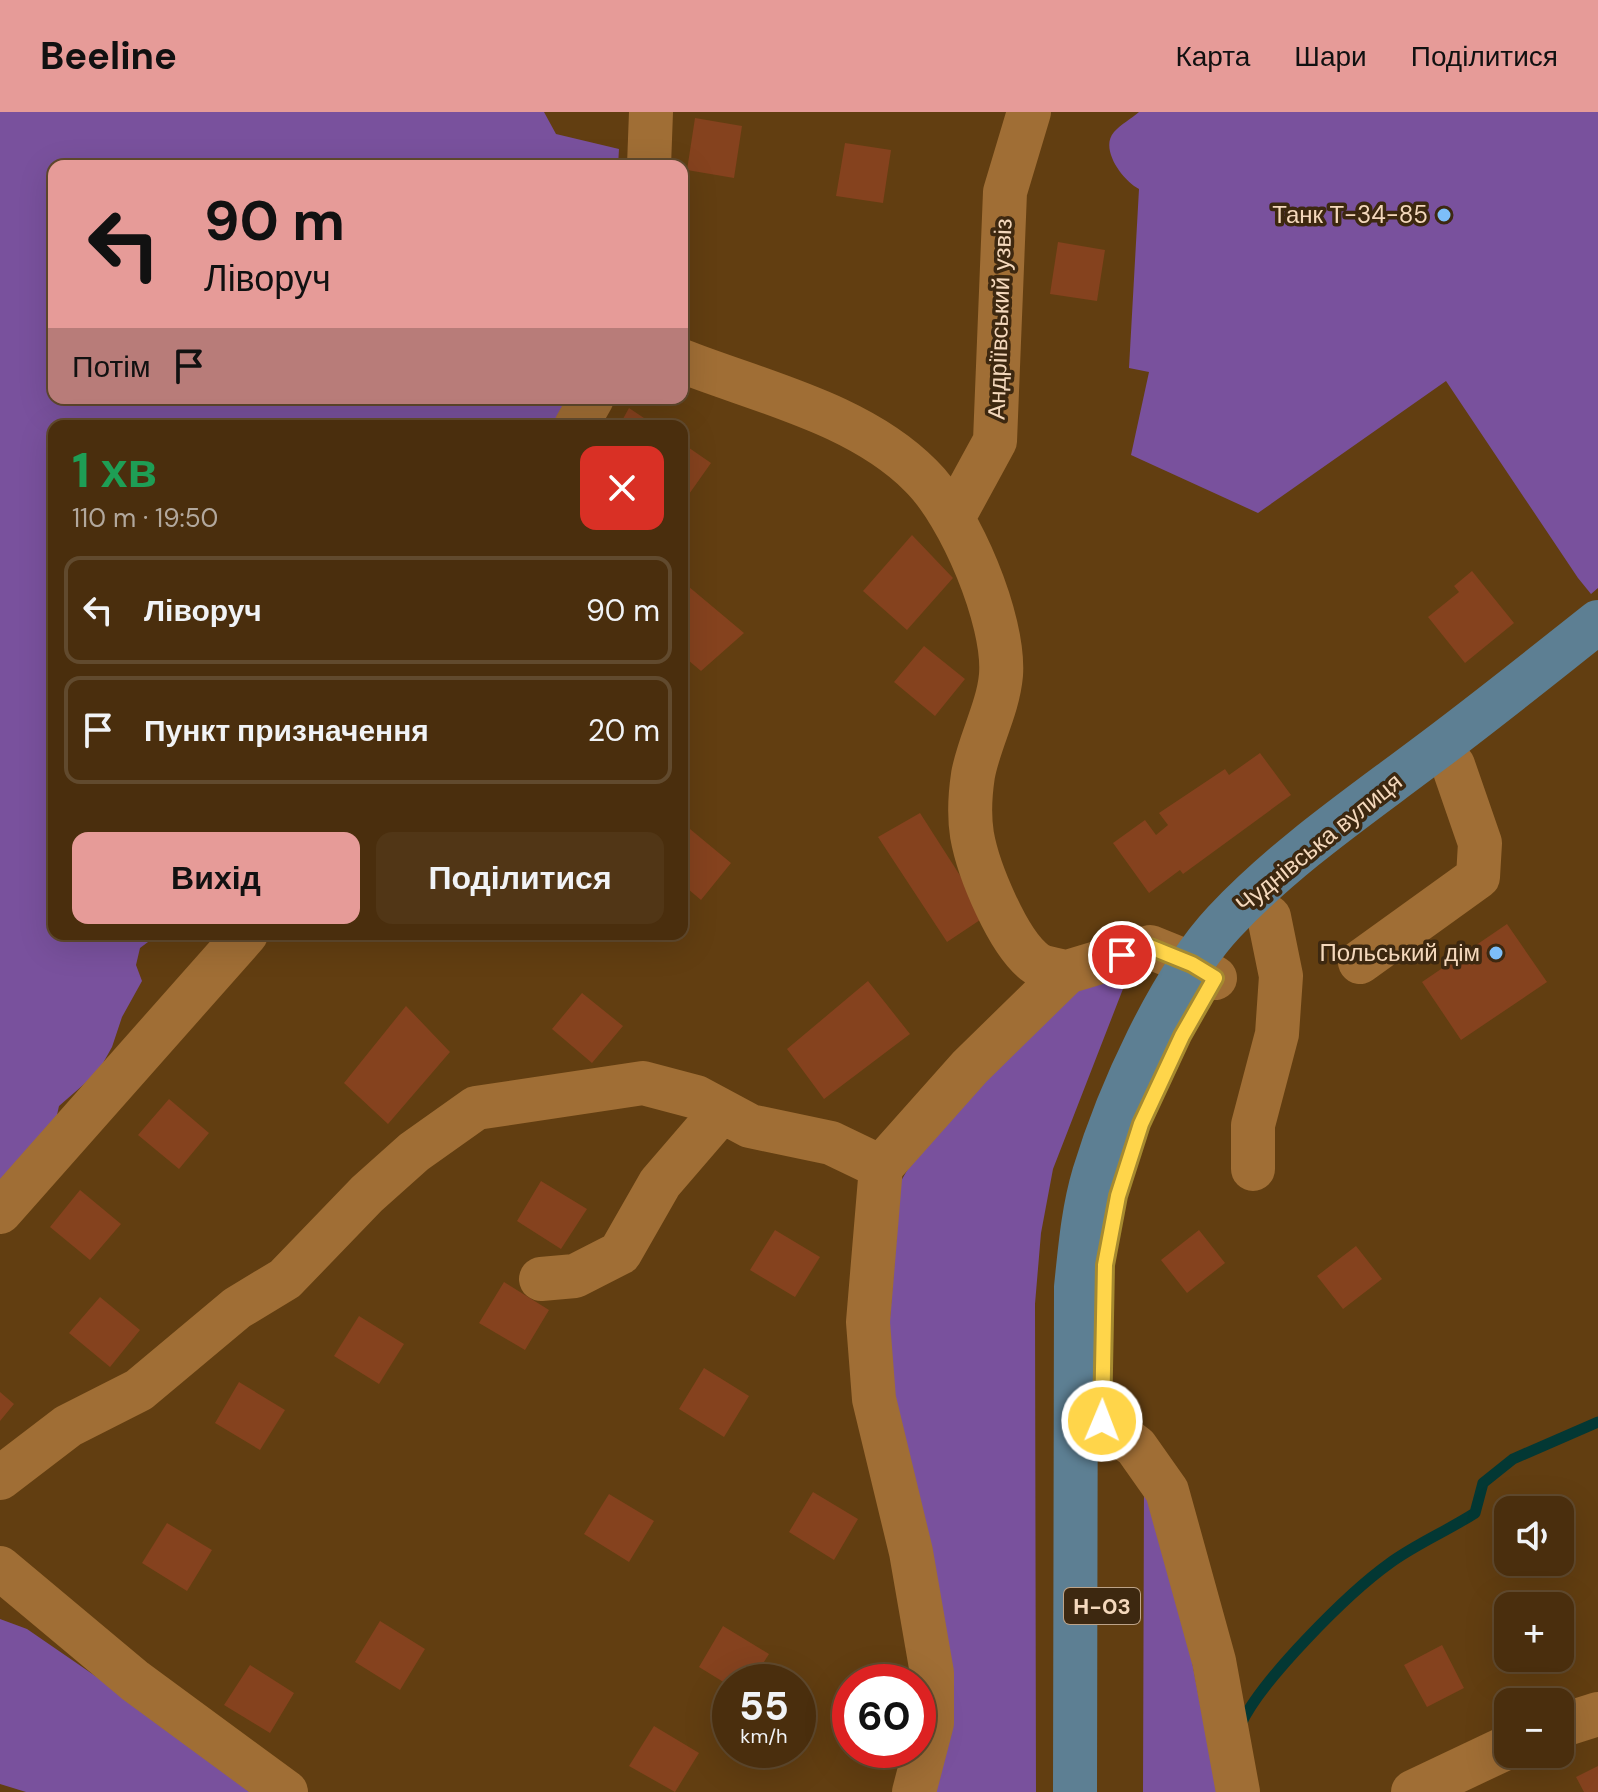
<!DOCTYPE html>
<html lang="uk">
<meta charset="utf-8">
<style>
:root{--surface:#4a2e0d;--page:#513616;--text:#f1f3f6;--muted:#b2a89d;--line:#614a2e;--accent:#e69b98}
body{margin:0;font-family:"DM Sans",sans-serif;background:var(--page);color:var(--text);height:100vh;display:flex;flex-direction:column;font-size:30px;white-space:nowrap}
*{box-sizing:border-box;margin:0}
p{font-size:26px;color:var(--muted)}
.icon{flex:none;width:44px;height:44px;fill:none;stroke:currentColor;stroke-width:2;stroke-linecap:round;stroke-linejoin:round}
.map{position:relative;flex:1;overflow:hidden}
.drawer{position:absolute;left:48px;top:308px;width:640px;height:520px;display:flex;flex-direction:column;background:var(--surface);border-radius:16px;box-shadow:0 8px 32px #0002,0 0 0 2px var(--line)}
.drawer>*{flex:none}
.hud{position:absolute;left:48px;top:48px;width:640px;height:244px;border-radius:16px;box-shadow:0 8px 32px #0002,0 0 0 2px var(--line);background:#e69b98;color:#111;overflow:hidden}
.tools{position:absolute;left:1494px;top:1384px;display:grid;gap:16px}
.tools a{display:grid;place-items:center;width:80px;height:80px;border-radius:16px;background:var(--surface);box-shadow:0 8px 32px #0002,0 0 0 2px var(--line);font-size:40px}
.speed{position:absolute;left:712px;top:1552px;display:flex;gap:16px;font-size:40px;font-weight:700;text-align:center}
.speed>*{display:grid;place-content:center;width:104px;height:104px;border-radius:50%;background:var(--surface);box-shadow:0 8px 32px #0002,0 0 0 2px var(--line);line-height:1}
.speed small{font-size:20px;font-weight:400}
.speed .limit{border:12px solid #d22;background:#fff;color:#111}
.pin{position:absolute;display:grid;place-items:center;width:68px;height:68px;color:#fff;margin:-34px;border:4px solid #fff;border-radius:50%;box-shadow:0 2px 8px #0007}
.me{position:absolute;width:88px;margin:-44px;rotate:1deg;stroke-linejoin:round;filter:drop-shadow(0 0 6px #0008)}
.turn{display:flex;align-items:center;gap:28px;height:168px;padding:0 24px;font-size:36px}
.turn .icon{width:104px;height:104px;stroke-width:2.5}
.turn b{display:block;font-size:56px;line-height:68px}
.then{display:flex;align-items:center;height:76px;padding:0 24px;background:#0003;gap:16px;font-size:30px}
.round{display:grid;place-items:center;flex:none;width:84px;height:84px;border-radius:16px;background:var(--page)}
.overview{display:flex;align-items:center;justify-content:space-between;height:136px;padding:0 24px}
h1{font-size:48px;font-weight:800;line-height:60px;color:#1e9e55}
.cta{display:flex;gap:16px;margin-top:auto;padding:16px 24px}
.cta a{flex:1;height:92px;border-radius:16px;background:var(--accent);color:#111;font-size:32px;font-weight:800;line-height:92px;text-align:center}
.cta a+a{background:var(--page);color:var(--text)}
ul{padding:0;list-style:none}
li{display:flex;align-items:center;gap:24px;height:108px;margin:0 16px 12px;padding:0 8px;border:4px solid var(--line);border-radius:16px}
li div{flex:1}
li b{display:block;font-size:30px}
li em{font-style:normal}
header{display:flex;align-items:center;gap:48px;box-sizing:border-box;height:112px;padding:0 40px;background:var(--accent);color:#111}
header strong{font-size:38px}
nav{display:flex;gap:44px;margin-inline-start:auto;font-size:28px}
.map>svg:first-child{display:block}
</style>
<header>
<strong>Beeline</strong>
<nav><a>Карта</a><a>Шари</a><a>Поділитися</a></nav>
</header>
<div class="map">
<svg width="1598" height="1680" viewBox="0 0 1598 1680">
<rect width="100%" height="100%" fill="#623e11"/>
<path fill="#79519d" d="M0,0H544L556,22L619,37L618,54H54V286H576L559,314H54V822H182L152,827L140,836L136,853L142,869L122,905L112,935L98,960L59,994L57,1003L0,1082Z
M1139,0H1598V476L1591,482L1578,466L1446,269L1258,401L1131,343L1149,260L1129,256L1139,77C1123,69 1099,37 1114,20C1121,12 1131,7 1139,0Z
M1128,864L1053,1057L1041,1121L1035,1192L1036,1680H934L886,1254L901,1069L925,1027L1068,881Z
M1144,1374L1160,1382L1217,1680H1143Z
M0,1507L27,1517L264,1680H26L0,1672Z"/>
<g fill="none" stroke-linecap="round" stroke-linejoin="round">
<path stroke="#033834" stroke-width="11" d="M1240,1614C1260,1569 1348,1481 1390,1451C1416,1432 1447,1419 1475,1401L1483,1371L1513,1347L1598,1310"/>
</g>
<path fill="#85421e" d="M695,6L742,14L734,66L687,58Z
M845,31L891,38L883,91L836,84Z
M1058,130L1105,138L1097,189L1050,182Z
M629,296L656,314H619Z
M682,331L711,351L682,392Z
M912,423L953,466L907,518L863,479Z
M1472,459L1514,511L1465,551L1428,505L1459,480L1454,474Z
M682,469L744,521L701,559L682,543Z
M924,534L965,567L935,604L894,570Z
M1260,641L1291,683L1183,762L1180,758L1149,781L1113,731L1145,708L1156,723L1168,713L1159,701L1225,657L1229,663Z
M920,701L986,804L947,830L878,725Z
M690,717L731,751L701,788L682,772V727Z
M1507,812L1547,870L1461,928L1422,870Z
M868,869L910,922L824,987L787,937Z
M582,881L623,914L592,951L552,917Z
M406,894L450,940L388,1012L344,971Z
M169,987L209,1021L179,1057L138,1023Z
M541,1069L587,1097L561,1137L517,1109Z
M80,1078L121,1112L90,1148L50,1115Z
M775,1118L820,1145L795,1185L750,1158Z
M1199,1118L1225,1151L1187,1181L1161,1148Z
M1356,1134L1382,1167L1343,1197L1317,1164Z
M504,1170L549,1198L525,1238L479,1211Z
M100,1185L140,1218L110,1255L69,1221Z
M359,1204L404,1232L379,1272L334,1244Z
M704,1256L749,1284L724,1325L679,1297Z
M239,1270L285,1298L260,1338L215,1311Z
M0,1280L14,1292L0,1309Z
M813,1380L858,1407L834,1448L789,1420Z
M609,1382L654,1409L629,1450L584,1422Z
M167,1411L212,1438L187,1479L142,1451Z
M380,1509L425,1537L400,1578L355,1550Z
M723,1514L769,1542L751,1570H730V1574L699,1555Z
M1442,1533L1464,1576L1427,1595L1404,1553Z
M250,1553L294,1581L270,1621L224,1593Z
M654,1614L699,1641L675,1680L629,1654Z
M1598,1654V1680H1584L1576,1665Z"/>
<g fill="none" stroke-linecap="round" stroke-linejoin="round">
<path stroke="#a06e35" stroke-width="44" d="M649,54L651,0
M682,249C761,280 860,302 921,364C960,402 1005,508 1001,563C998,597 979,630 973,663C970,683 969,704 972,723C978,757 1008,832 1037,852C1045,857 1058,858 1067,860
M576,314L592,286
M953,406L995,329L1005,80L1029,0
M1360,850L1478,765L1480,731L1453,653
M1253,1057V1013L1277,922L1281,864L1269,805
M0,1100L246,822
M541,1167L575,1164L620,1141L660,1071L722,999
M1102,1309L1136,1335L1167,1379L1214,1549L1238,1680
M0,1366L68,1314L139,1278L237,1196L285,1167L367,1082L414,1040L476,996L643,971L696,985L750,1014L831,1031L881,1055
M0,1456L135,1569L286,1680
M1560,1614L1598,1602
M914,1680L932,1611V1561L911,1440L874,1287L868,1210L881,1055L970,955L1067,860L1150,835L1192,852L1215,866
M1413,1680L1508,1635"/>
<path stroke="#5d7f93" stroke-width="44" d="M1075,1680L1076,1175C1080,1137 1083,1099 1094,1062C1118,983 1169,869 1224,810C1284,746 1357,696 1426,644C1484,601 1541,555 1598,510"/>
</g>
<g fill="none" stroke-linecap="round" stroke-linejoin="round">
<g stroke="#a68a30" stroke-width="20">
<path id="route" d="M1102,1309L1105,1153L1118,1084L1141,1012L1182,924L1215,866L1192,852L1150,835L1122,843"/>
</g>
<use href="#route" stroke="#ffd54a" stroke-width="14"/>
</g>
<g fill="#7dbef9" stroke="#3d2810" stroke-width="3">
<circle cx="1444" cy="103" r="8"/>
<circle cx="1496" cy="841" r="8"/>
</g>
<g text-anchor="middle" stroke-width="7" stroke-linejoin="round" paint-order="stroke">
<rect fill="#3d2810" stroke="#bda388" stroke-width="2" x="1064" y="1476" width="76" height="36" rx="6"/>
<g font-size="22" font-weight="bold" fill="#f4d8bc">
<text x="1102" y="1502">Н-03</text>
</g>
<g font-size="24" fill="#f4d8bc" stroke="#3d2810" text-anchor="end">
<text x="1428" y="111">Танк Т-34-85</text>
<text x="1480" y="849">Польський дім</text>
</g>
<g font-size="24" fill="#f4d8bc" stroke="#3d2810">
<text transform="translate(1000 207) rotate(-88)" y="8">Андріївський узвіз</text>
<text transform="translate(1319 731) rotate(-39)" y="8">Чуднівська вулиця</text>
</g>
</g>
</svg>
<div class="tools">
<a><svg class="icon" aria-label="sound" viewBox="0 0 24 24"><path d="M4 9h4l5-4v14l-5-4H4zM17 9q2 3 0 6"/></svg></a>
<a>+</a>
<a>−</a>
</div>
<div class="speed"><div>55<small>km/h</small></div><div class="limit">60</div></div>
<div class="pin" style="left:1122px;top:843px;background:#d93025"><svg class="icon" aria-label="arrive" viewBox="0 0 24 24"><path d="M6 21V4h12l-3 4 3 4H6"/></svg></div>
<svg class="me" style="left:1102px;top:1309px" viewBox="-20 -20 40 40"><circle r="17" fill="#ffd54a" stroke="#fff" stroke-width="3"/><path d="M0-11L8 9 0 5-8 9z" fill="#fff"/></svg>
<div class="hud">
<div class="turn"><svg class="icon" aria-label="left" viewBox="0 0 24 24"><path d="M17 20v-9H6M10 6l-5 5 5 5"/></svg><div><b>90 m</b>Ліворуч</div></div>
<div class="then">Потім<svg class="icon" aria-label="arrive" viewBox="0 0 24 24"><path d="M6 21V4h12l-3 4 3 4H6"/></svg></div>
</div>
<section class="drawer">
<div class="overview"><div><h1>1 хв</h1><p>110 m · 19:50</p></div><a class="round" style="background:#d93025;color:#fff"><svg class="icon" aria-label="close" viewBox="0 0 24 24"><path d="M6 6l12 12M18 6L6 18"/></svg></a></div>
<ul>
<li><svg class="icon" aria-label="left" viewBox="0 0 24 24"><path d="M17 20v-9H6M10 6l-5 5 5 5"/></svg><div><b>Ліворуч</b></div><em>90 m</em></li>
<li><svg class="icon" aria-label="arrive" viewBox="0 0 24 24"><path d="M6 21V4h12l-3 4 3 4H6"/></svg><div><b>Пункт призначення</b></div><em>20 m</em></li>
</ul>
<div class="cta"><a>Вихід</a><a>Поділитися</a></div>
</section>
</div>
